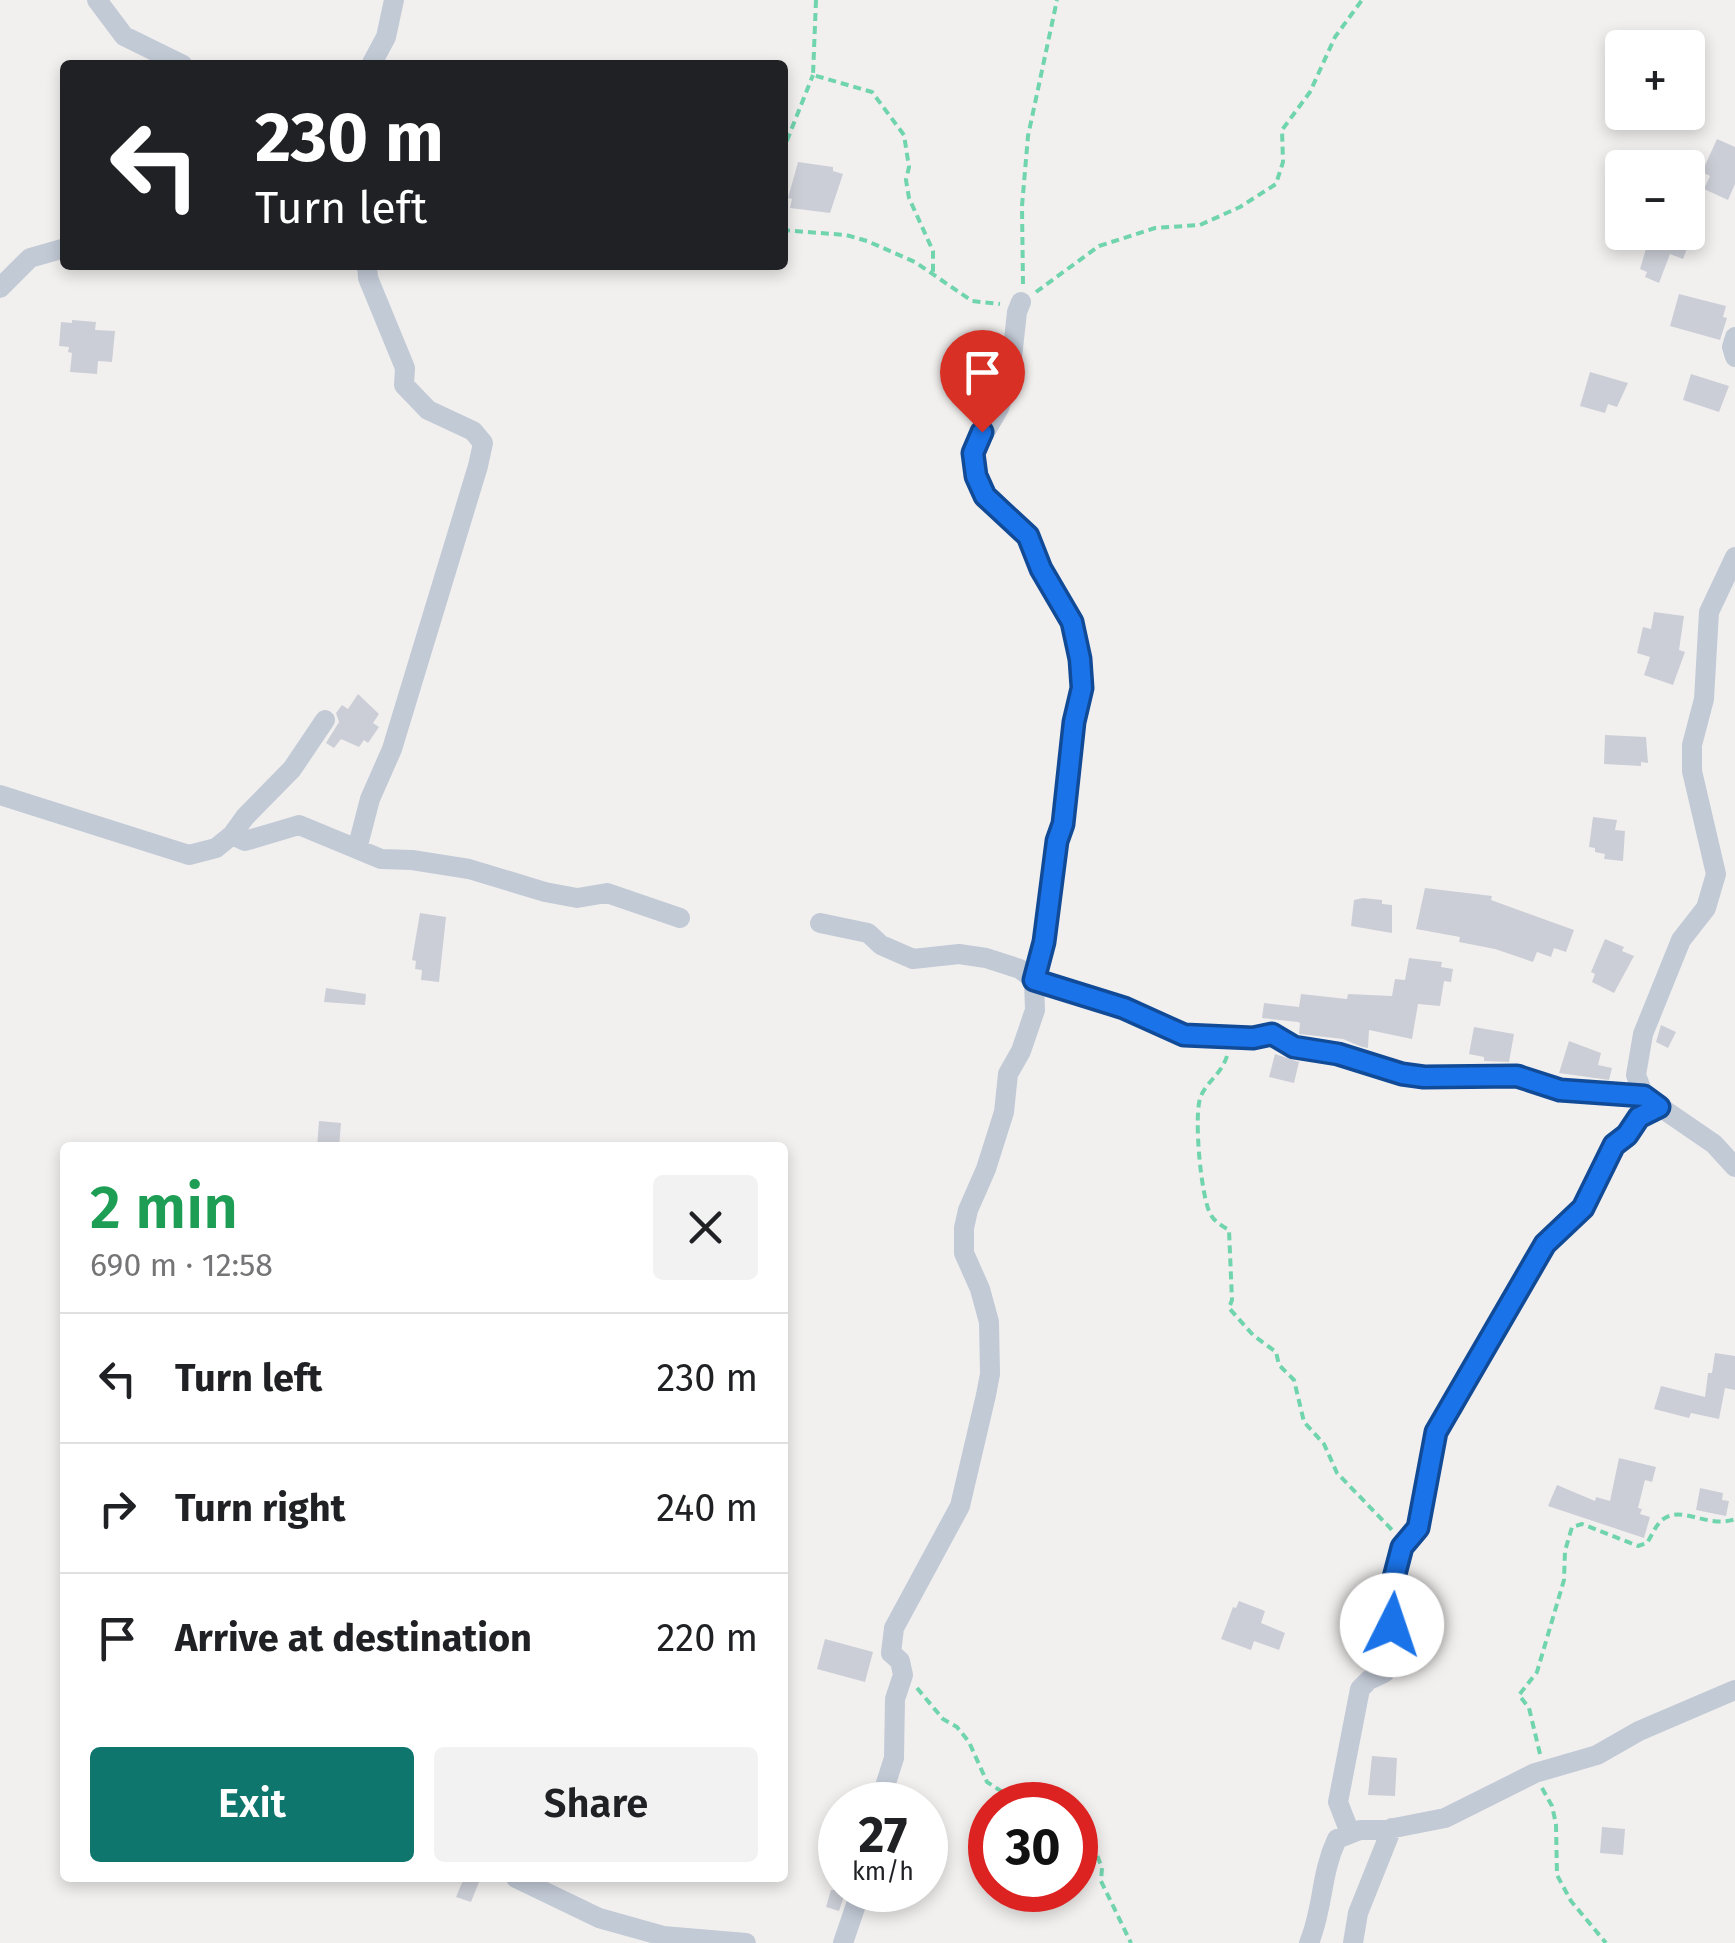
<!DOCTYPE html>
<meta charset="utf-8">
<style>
:root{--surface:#fff;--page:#f2f2f2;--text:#202124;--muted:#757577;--line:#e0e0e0;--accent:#0f766e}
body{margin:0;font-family:"Fira Sans",sans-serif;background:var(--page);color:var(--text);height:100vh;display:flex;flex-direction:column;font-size:38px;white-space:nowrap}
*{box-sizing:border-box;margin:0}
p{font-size:32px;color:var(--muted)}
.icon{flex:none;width:55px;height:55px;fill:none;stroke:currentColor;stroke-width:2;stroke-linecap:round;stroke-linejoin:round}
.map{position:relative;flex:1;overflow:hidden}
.drawer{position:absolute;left:60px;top:1142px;width:728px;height:740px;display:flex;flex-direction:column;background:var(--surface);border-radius:10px;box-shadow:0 5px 15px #0003}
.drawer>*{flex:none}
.hud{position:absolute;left:60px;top:60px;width:728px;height:210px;border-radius:10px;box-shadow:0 5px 15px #0003;background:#202124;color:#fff;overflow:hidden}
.controls{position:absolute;left:1605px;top:30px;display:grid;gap:20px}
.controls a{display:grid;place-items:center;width:100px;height:100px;border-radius:10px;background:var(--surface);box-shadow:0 5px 15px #0003;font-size:50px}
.speed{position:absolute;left:818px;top:1782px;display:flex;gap:20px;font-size:50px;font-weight:700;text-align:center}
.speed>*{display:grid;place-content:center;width:130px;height:130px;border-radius:50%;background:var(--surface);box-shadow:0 5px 15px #0003;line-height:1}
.speed small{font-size:25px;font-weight:400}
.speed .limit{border:15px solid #d22;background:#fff;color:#111}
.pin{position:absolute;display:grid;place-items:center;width:85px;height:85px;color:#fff;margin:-102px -42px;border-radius:50% 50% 50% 0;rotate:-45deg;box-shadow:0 0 10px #0007}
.pin .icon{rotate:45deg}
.me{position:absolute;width:110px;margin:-55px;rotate:4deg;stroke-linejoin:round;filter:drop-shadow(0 0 8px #0008)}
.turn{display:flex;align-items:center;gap:35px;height:210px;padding:0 30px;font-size:45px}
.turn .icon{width:130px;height:130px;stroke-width:2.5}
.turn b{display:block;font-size:70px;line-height:85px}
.round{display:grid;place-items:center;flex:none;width:105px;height:105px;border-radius:10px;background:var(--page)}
.headline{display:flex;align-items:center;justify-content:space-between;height:170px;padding:0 30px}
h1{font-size:60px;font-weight:600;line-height:75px;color:#1e9e55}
.action{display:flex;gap:20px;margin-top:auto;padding:20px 30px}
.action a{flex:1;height:115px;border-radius:10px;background:var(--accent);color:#fff;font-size:40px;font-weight:600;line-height:115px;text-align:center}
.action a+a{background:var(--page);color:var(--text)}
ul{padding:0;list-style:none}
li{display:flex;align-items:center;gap:30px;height:130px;padding:0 30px;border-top:2px solid var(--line)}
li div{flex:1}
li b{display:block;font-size:38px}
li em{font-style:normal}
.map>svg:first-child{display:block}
</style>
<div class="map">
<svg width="1735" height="1943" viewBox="0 0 1735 1943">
<rect width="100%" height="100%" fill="#f2f0ef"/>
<path fill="#cbced6" d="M1717,139L1735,147V184L1728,200L1704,189L1710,176L1702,172Z
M798,162L833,167V171L843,174L830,213L790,208L792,199L788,198Z
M1651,232H1693L1683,259L1670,254L1659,283L1645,277L1647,272L1640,269Z
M1679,294L1726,306L1723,317L1727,318L1720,340L1670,326Z
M72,320L96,322L95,330L115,331L112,362L98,361L97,374L70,372L72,353L68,352L69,347L59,346L61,322L72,323Z
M1590,372L1628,383L1617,407L1608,404L1605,413L1580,406Z
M1691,374L1729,386L1719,412L1683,400Z
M1654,612L1684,616L1679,650L1685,652L1673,685L1644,675L1650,657L1637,653L1643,627L1651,629Z
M358,694L379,714L373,723L379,727L368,743L364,740L359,747L341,739L334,748L326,743L339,722L336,713L342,705L348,709Z
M1605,735L1646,737L1648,763L1641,762V766L1604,764Z
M1593,817L1617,820L1615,830L1625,831L1623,861L1604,859L1605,854L1595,852V848L1589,847Z
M1425,888L1492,896L1491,900L1574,930L1566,952L1554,948L1551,957L1537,952L1533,962L1495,949L1459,942L1460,937L1416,929Z
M1363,898L1382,900V904L1392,905V933L1351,926L1354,900Z
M420,913L446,917L439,982L421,980L422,970L415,969L416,961L412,960Z
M1605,939L1624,947L1622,951L1634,956L1614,993L1592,982L1595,974L1591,972Z
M1409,958L1442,962L1441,967L1453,969L1451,982L1444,981L1440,1006L1418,1004L1412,1039L1369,1030L1368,1048L1362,1047L1343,1039L1299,1034L1300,1023L1298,1022L1262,1018L1264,1003L1299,1007L1301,994L1347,999L1348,994L1392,996L1395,979L1405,980Z
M326,988L366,994L365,1005L324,1002Z
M1661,1025L1676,1032L1668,1048L1656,1042Z
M1474,1027L1514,1034L1509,1062L1484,1061V1057L1469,1054Z
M1569,1041L1601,1053L1598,1065L1612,1068L1609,1080L1559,1073Z
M1275,1054L1299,1062L1294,1083L1269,1077Z
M319,1121L341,1123L339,1148H317Z
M1715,1353L1735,1356V1390L1725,1388L1719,1419L1691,1413L1689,1418L1654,1409L1661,1386L1705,1397L1708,1373H1712Z
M1619,1458L1656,1467L1652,1482L1645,1480L1638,1508L1642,1509L1640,1514L1650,1517L1644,1538L1548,1506L1557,1485L1595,1501L1596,1497L1610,1501Z
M1700,1488L1723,1493L1722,1500L1729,1501L1726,1516L1696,1510Z
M1239,1601L1265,1611L1261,1623L1285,1633L1279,1650L1254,1641L1251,1650L1221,1639L1233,1607L1236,1608Z
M825,1639L873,1652L865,1682L817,1669Z
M1372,1756L1397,1758L1395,1796L1368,1795Z
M1602,1827L1625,1829L1623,1855L1600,1853Z
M464,1878L479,1882L471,1902L456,1897Z
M831,1890H846L839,1911L826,1907Z"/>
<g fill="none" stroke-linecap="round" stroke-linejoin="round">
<path stroke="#70d4ad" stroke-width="4" stroke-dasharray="8 5" stroke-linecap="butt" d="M816,0L813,75L872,92L904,135L909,167L906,180L909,198L933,251V273
M782,153L813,75
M782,230L846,235L867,241L915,262L972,301L1000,304
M1023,284L1022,206L1028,136L1057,0
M1036,292L1099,246L1155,228L1200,225L1240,207L1276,184L1283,162L1282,130L1310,92L1335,37L1362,0
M1227,1056C1221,1075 1207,1081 1201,1096C1193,1112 1201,1200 1211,1215C1215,1222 1222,1226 1229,1230L1232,1300L1229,1308L1253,1335L1276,1352L1279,1365L1294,1380L1304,1422L1324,1444L1337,1473L1393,1531
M917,1688L943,1719L957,1727L969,1742L987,1782L1023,1805
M1540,1754L1529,1708L1519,1695L1537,1672L1564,1580L1565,1551L1572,1527L1582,1524L1638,1546L1647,1543C1651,1537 1654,1529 1659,1523C1678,1501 1707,1530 1735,1519
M1542,1788L1552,1806L1556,1824L1557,1875L1571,1901L1606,1943
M1075,1845L1087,1847L1097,1855L1102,1868L1101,1881L1131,1943"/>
<path stroke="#c2cad6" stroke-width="20" d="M97,0L124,36L183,65
M371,65L386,37L394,0
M0,288L30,258L65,248
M1735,337L1732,347L1735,357
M1735,557L1709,612L1704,699L1692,745V771L1716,874L1706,908L1681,940L1643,1034L1636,1075L1644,1096L1714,1144L1735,1167
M325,720L292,769L245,817L232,835L245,841L299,825L357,849L370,799L392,749L478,466L483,443L473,431L428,410L404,385L405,368L368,278L367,265
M0,795L189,855L216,848L232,835
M357,849L381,859L412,860L469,869L545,892L577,898L607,893L680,918
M820,923L868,933L881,945L913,959L959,954L986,958L1020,969L1034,980L1123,1008L1184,1035L1253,1038L1272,1035L1293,1047L1338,1054L1402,1074L1423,1077L1517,1076L1560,1090L1644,1096
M879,1805L894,1758L895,1699L903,1675L900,1661L891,1653L894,1628L960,1506L986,1395L990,1374L989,1322L980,1289L964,1253V1228L968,1210L986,1169L1004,1112L1008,1074L1021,1051L1035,1010L1034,980L1044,942L1057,841L1063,824L1074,722L1082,687L1072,622L1041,569L1028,536L985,496L976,476L973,453L999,408L1010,376L1017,312L1021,302
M1350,1833L1338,1802L1360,1689L1369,1680L1384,1673L1397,1652L1391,1593L1402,1547L1417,1528L1436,1433L1453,1408L1469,1373L1506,1315L1545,1244L1583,1208L1614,1145L1627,1135L1639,1117L1659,1107
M516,1878L599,1918L663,1936L746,1943
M843,1943L861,1890
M1309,1943C1324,1907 1320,1875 1337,1839L1360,1830H1384L1445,1818L1535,1773L1597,1755L1639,1731L1735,1690
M1353,1943L1358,1913L1392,1828"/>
</g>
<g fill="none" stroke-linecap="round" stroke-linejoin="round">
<g stroke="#114b97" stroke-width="25">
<path id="route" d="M982,432L973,453L976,476L985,496L1028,536L1041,569L1072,622L1080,659L1082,688L1074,722L1063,824L1057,841L1044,942L1034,980L1124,1008L1184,1035L1253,1038L1272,1034L1294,1047L1338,1054L1402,1074L1424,1077L1517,1076L1560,1090L1644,1096L1659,1107L1639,1117L1627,1135L1614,1145L1583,1208L1545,1244L1436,1432L1418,1528L1402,1547L1390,1593L1392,1625"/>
</g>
<use href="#route" stroke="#1a73e8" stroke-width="18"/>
</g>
</svg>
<div class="controls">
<a>+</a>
<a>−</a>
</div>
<div class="speed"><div>27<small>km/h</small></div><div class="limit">30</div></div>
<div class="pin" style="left:982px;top:432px;background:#d93025"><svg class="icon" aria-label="arrive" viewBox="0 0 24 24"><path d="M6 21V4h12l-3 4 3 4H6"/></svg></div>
<svg class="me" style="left:1392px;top:1625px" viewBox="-20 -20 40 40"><circle r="19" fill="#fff"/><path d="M0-13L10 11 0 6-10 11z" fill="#1a73e8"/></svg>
<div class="hud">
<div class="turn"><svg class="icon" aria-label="left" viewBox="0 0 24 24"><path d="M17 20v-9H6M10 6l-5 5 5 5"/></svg><div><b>230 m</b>Turn left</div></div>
</div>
<section class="drawer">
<div class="headline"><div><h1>2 min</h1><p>690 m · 12:58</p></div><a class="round"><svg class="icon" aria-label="close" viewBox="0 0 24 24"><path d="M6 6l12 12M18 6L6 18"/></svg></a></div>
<ul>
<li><svg class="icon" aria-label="left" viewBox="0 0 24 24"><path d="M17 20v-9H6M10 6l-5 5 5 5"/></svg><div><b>Turn left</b></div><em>230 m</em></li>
<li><svg class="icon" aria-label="right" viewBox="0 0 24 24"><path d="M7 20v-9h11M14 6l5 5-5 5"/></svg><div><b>Turn right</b></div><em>240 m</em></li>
<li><svg class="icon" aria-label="arrive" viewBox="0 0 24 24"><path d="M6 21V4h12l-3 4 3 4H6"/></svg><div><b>Arrive at destination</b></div><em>220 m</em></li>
</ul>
<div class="action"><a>Exit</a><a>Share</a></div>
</section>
</div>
